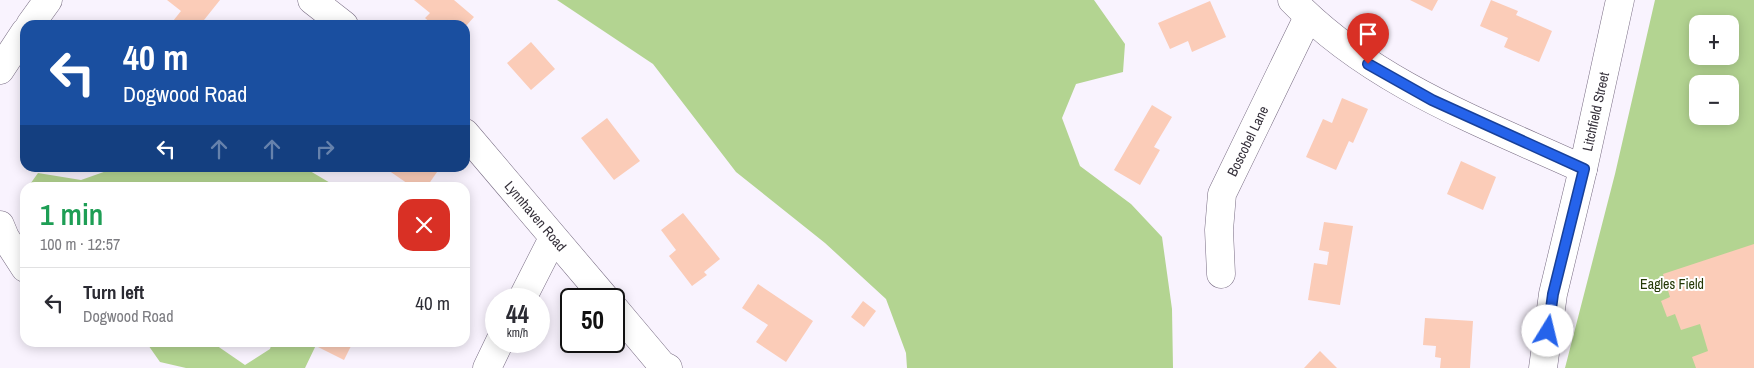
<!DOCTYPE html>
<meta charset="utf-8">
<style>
:root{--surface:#fff;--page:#f7f7f7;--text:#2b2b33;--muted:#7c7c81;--line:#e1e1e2}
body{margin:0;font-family:"Archivo Narrow",sans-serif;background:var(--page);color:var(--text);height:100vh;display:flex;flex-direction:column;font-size:19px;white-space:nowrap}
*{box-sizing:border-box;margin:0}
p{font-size:16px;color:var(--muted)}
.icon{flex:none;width:28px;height:28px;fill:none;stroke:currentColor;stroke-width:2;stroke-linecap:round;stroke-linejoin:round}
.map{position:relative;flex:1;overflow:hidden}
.panel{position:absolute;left:20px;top:182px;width:450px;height:165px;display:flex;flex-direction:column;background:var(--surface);border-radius:15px;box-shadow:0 2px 12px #0003}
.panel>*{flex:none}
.guide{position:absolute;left:20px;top:20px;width:450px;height:152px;border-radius:15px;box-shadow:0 2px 12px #0003;background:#1a4fa0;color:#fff;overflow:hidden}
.controls{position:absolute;left:1689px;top:15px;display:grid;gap:10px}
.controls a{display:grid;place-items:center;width:50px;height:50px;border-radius:10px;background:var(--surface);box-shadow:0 2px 12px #0003;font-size:25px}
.speed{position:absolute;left:485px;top:288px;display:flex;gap:10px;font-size:25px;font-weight:700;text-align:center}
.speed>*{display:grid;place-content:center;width:65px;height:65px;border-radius:50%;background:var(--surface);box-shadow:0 2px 12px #0003;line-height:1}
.speed small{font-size:12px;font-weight:400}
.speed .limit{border:2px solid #111;border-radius:8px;background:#fff;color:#111}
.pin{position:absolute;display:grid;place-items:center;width:42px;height:42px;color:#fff;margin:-51px -21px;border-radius:50% 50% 50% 0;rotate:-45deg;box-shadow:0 0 5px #0007}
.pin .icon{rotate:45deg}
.me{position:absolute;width:55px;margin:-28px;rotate:9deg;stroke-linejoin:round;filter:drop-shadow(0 0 4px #0008)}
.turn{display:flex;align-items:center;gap:18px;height:105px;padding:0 20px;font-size:22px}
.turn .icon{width:65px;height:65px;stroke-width:2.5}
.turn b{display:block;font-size:35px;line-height:42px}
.lanes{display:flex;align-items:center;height:48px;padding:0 20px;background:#0003;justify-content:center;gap:25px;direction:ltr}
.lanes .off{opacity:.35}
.round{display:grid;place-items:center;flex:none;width:52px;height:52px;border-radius:15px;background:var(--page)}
.headline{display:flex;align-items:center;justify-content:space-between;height:85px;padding:0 20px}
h1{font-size:30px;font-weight:600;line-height:38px;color:#1e9e55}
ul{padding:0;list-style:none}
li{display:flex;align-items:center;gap:15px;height:70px;padding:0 20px;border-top:1px solid var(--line)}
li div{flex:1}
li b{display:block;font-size:19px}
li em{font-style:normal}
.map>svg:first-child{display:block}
</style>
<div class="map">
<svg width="1754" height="368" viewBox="0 0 1754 368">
<rect width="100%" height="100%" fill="#f9f3fe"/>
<path fill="#b3d491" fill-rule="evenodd" d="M557,0H1094L1125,44L1123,72L1076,84L1062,118L1080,166L1131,204L1162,237L1172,309L1173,368H907L906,353L886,299L825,243L736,172L653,64Z
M1655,0H1754V368H1565L1615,174ZM1698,24H1730V56H1698ZM1698,84H1730V116H1698Z
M115,168H305L337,187H28L38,173L81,180Z
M146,342L213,343L245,365L270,349L272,343H317L305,368H186L160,362Z"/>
<path fill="#fbccb8" d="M167,0H220L200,25H178L173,21L181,11Z
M414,0H454L474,17L465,27V25H433L425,18L430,13Z
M1410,0H1438L1432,11Z
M1491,0L1518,11L1516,15L1552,31L1539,62L1504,47L1508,38L1480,26Z
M1210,1L1226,37L1192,52L1188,41L1170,49L1158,23Z
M531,42L555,69L531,90L507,63Z
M1342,98L1368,109L1353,143L1349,141L1336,170L1306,157L1323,119L1332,123Z
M1152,105L1172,117L1154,147L1160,150L1140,185L1114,170Z
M607,118L640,161L614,180L581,138Z
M1461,161L1496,177L1483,210L1447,194Z
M385,168H430L437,172L426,188H414Z
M683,213L720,259L704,272L707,275L692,286L669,256L676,250L661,230Z
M1324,222L1353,226L1340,305L1308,300L1314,263L1327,265L1329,252L1319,250Z
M1754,244V368H1696L1692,357L1708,351L1700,324L1681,330L1675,314L1667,317L1661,301L1670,297L1663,274Z
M758,284L813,321L786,362L756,342L768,325L742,308Z
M863,301L876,311L864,327L851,317Z
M1425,318L1473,321L1470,368H1440L1441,358L1435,357L1436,346L1423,345Z
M317,342H349L352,344L344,360L316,346Z
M1320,351L1337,368H1304Z"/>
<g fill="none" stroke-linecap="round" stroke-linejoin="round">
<g stroke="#786c83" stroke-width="29">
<g id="minor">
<path d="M312,0L344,25"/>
<path d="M1292,0C1372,83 1480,122 1583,169"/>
<path d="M30,25L48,0"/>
<path d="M0,70L25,32"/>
<path id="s1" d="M465,133L606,299"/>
<path d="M0,225L5,237L25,268"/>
<path id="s2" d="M1221,274L1219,230L1222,194L1308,17"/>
<path d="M522,299L553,238"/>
<path d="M614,308L662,365L668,368"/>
<path d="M487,368L500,341"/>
</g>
</g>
<g stroke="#786c83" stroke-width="29">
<g id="major">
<path id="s3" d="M1543,368L1553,294L1583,169L1620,0"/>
</g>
</g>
<use href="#minor" stroke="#fff" stroke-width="28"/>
<use href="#major" stroke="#fff" stroke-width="28"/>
</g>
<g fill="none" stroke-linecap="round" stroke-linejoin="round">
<g stroke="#184099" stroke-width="12">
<path id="route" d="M1368,64L1432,100L1584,169L1553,294L1548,331"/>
</g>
<use href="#route" stroke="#2563eb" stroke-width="9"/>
</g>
<g text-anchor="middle" stroke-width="4" stroke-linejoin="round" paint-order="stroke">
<g font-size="14" fill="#36313b" stroke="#fff">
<text dy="5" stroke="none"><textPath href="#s3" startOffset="262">Litchfield Street</textPath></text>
<text dy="5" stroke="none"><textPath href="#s2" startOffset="139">Boscobel Lane</textPath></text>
<text dy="5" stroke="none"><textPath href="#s1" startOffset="109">Lynnhaven Road</textPath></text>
</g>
<g font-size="14" fill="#243906" stroke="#fff">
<text x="1672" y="289">Eagles Field</text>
</g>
</g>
</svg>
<div class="controls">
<a>+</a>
<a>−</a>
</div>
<div class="speed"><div>44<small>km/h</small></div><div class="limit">50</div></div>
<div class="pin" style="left:1368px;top:64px;background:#d93025"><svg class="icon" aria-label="arrive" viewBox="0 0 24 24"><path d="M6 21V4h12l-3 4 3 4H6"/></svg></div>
<svg class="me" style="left:1548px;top:331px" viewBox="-20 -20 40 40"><circle r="19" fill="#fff"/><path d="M0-13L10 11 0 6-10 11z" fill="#2563eb"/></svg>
<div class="guide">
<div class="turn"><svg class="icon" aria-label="left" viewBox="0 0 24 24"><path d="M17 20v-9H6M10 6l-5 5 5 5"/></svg><div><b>40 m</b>Dogwood Road</div></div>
<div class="lanes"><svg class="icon" aria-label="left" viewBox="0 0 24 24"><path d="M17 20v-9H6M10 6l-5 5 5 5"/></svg><svg class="icon off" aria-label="ahead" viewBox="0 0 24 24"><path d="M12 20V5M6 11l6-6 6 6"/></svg><svg class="icon off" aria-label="ahead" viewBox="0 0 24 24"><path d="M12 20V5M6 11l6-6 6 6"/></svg><svg class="icon off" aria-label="right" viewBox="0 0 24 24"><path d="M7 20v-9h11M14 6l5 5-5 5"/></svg></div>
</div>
<section class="panel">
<div class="headline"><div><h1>1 min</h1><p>100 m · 12:57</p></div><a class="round" style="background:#d93025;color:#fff"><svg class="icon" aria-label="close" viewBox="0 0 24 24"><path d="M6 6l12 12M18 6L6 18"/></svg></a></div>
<ul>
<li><svg class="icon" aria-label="left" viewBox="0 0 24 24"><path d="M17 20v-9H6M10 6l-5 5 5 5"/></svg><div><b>Turn left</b><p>Dogwood Road</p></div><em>40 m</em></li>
</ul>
</section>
</div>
